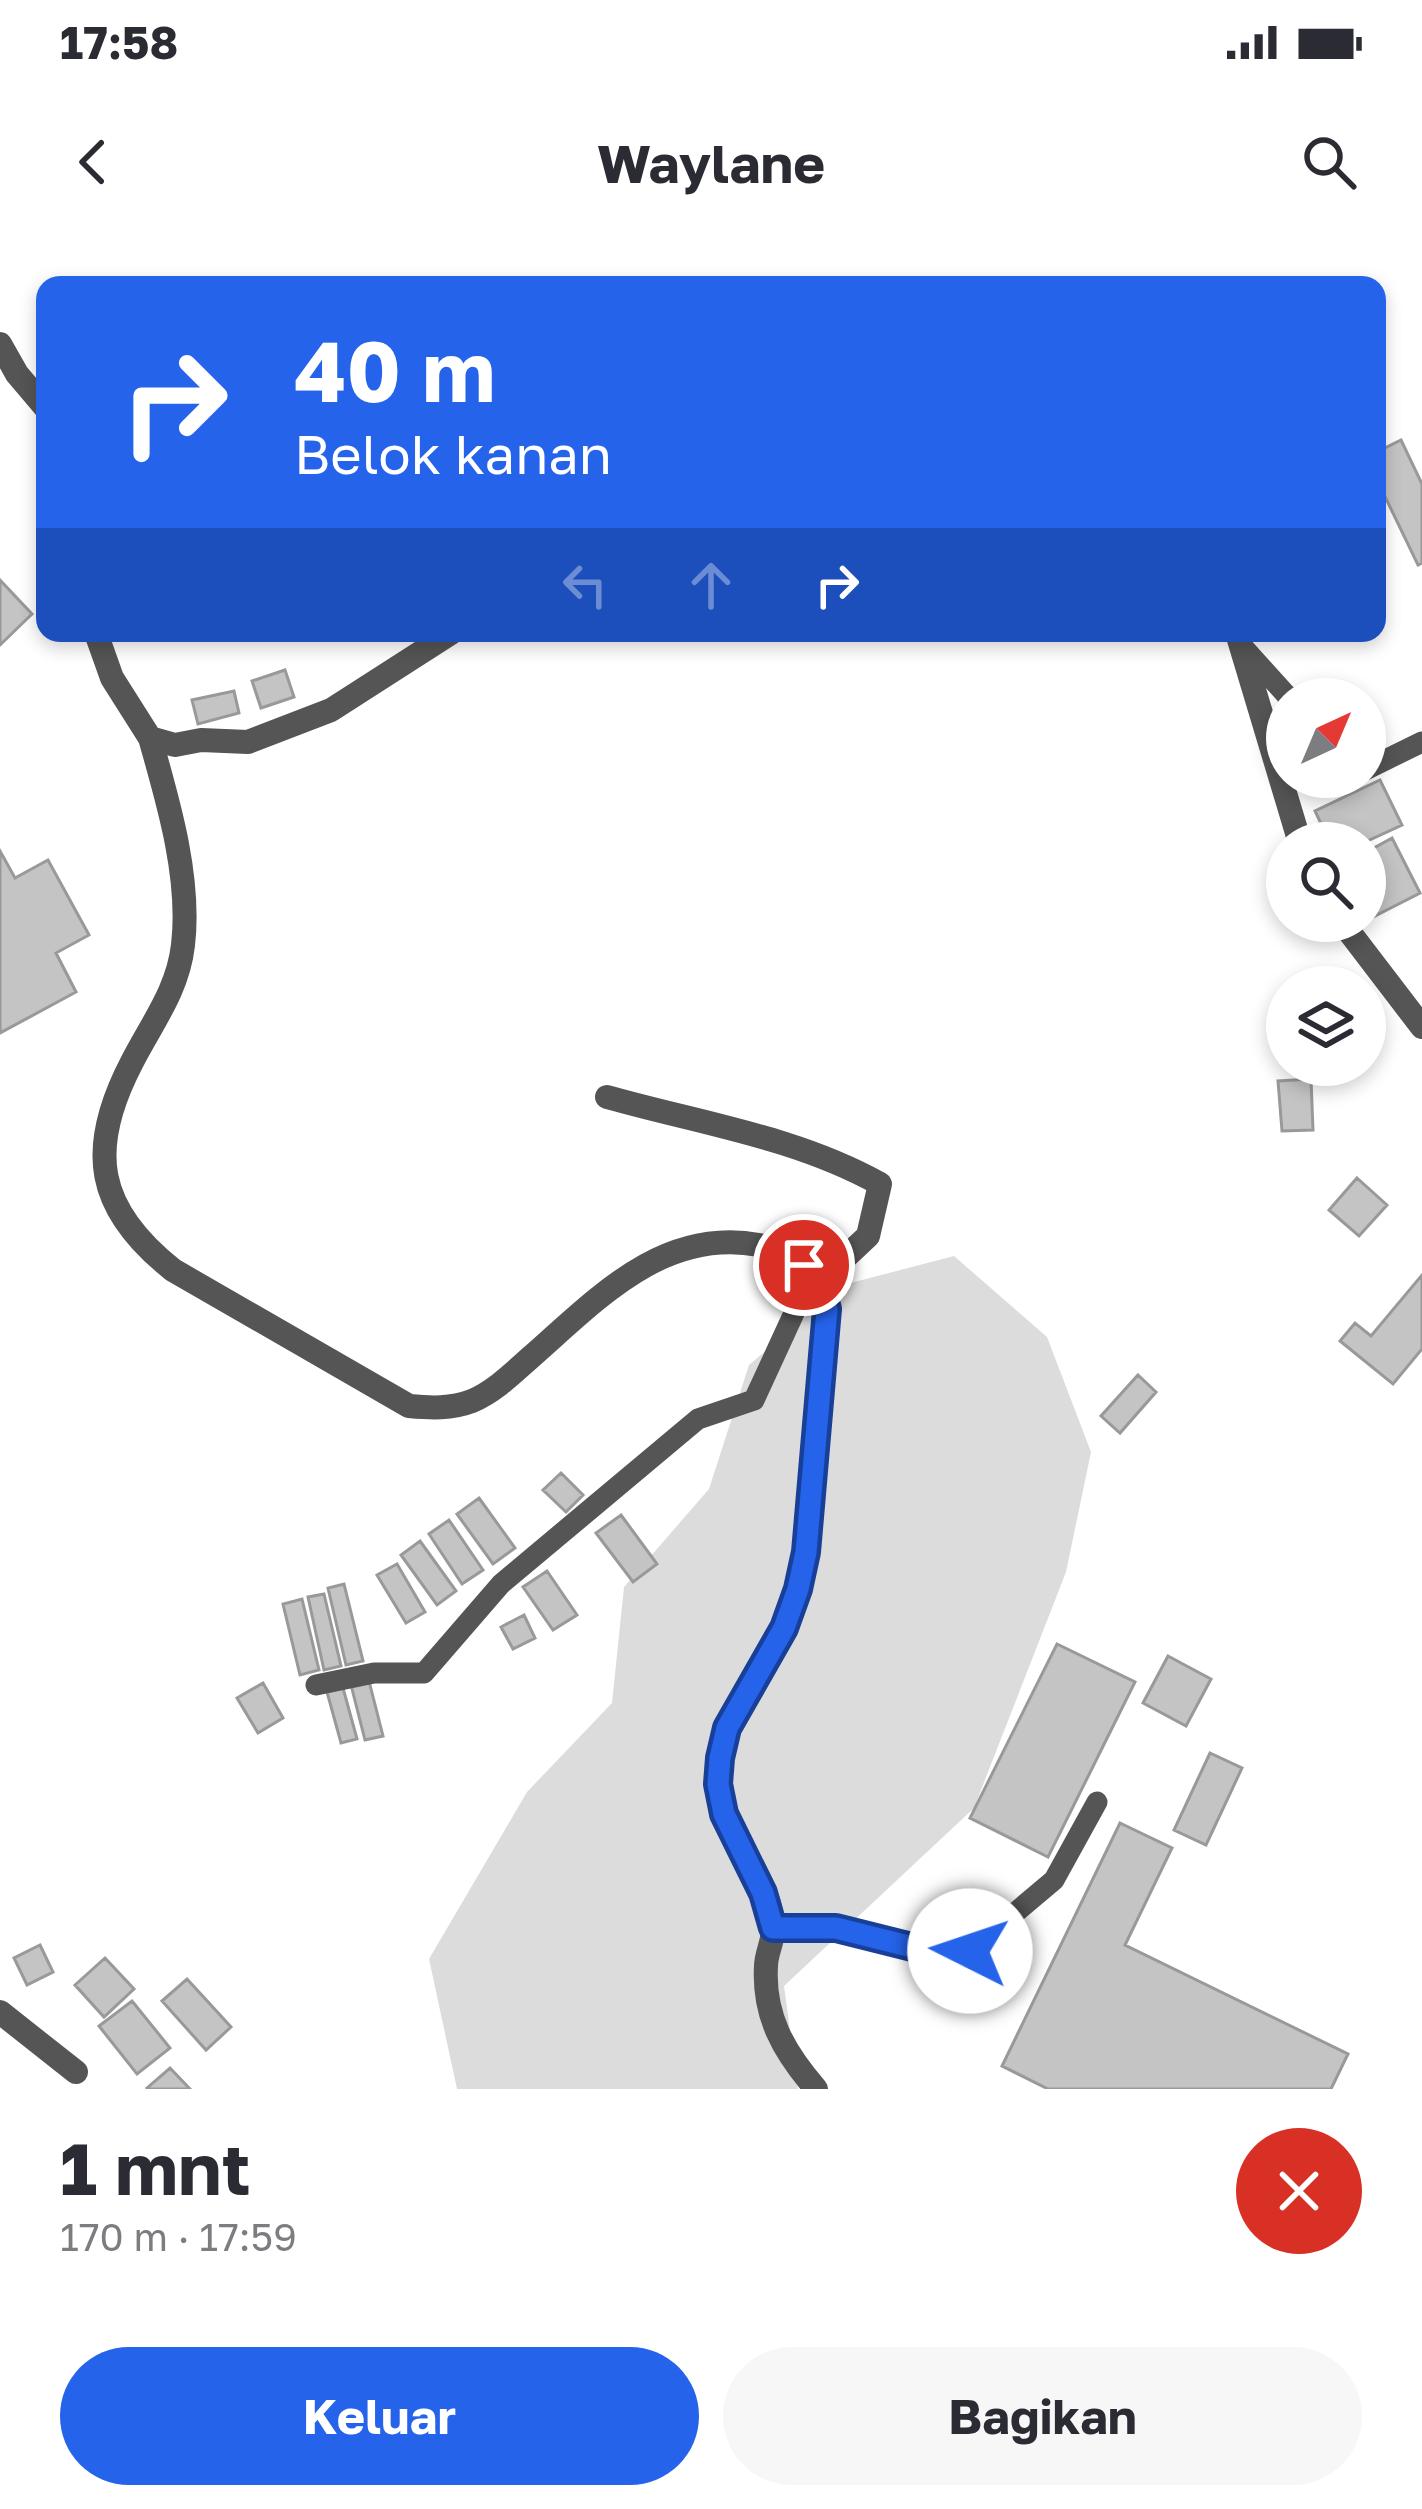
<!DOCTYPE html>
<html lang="id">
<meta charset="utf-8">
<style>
:root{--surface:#fff;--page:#f7f7f7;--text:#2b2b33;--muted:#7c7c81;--accent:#2563eb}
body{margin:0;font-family:"Golos Text",sans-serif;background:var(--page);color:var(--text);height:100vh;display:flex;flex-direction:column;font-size:45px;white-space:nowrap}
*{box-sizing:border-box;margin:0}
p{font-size:39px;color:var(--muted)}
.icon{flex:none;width:66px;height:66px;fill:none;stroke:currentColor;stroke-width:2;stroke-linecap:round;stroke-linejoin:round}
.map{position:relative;height:1849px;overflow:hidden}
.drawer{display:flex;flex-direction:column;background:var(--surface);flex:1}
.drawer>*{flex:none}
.top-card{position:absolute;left:36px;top:36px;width:1350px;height:366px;border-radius:24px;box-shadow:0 6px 18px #0003;background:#2563eb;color:#fff;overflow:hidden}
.needle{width:78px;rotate:44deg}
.buttons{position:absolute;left:1266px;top:438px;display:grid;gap:24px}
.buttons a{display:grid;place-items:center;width:120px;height:120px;border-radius:50%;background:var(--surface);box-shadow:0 6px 18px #0003;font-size:60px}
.pin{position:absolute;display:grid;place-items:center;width:102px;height:102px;color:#fff;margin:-51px;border:6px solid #fff;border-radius:50%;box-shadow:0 3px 12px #0007}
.me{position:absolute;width:132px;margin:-66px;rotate:274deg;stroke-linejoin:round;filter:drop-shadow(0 0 9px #0008)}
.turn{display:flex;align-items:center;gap:42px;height:252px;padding:0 60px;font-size:54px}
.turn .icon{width:156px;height:156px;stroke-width:2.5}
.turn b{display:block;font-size:84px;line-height:102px}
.lanes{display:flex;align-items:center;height:114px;padding:0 60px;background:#0003;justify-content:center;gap:60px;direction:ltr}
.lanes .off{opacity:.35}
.round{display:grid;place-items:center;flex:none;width:126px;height:126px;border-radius:63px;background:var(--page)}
.head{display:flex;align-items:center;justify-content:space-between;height:204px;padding:0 60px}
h1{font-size:72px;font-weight:700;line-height:90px}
.action{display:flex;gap:24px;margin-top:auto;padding:24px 60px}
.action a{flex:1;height:138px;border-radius:72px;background:var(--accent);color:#fff;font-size:48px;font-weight:700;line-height:138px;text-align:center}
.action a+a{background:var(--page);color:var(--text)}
.status{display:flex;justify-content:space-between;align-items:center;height:84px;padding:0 60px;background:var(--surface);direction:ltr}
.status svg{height:33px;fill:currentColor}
header{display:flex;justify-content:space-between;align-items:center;height:156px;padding:0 60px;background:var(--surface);font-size:54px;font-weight:700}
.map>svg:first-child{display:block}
</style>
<div class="status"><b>17:58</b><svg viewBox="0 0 49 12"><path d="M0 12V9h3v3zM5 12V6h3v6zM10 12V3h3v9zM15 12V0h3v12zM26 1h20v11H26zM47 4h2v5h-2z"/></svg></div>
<header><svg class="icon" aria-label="back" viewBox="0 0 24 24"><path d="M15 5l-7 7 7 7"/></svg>Waylane<svg class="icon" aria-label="search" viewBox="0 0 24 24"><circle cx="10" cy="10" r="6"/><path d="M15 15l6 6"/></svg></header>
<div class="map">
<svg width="1422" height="1849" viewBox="0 0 1422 1849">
<rect width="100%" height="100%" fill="#fff"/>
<path fill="#dcdcdc" d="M954,1016L1047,1097L1091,1212L1066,1332L974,1568L784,1746L798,1849H457L429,1719L527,1552L612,1463L624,1347L709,1249L749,1125L843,1045Z"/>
<path fill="#c4c4c4" stroke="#999" stroke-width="3" d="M1401,200L1422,244V323L1418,325L1377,240V212Z
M0,340L32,374L0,405Z
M285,430L294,457L261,468L252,441Z
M234,451L239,473L198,484L192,460Z
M1380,540L1402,585L1363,603H1330L1315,571Z
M1392,598L1420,653L1365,681V613Z
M0,611L15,638L48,620L89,695L56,713L76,752L0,793Z
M1311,839L1313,890L1282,891L1278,841Z
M1357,938L1387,965L1359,996L1329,970Z
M1422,1035V1109L1393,1144L1340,1101L1355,1083L1371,1096Z
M1138,1135L1156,1152L1120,1193L1101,1176Z
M561,1233L583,1255L566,1272L543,1250Z
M479,1258L515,1308L493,1324L457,1274Z
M621,1275L657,1324L633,1342L596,1293Z
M449,1280L483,1330L462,1344L429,1294Z
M420,1301L456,1351L437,1365L401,1315Z
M397,1324L425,1372L406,1383L377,1335Z
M547,1331L577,1375L553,1390L523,1347Z
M344,1344L363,1421L346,1425L328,1348Z
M324,1354L341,1426L324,1430L308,1357Z
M302,1359L319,1430L300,1435L283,1364Z
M524,1375L535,1398L513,1409L501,1387Z
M1057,1404L1135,1442L1048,1617L970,1578Z
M1168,1416L1211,1439L1186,1486L1143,1463Z
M369,1441L383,1496L365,1500L351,1445Z
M263,1443L283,1478L258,1493L237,1458Z
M343,1448L357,1499L341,1503L327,1452Z
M1210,1513L1242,1528L1206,1605L1174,1590Z
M1120,1583L1172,1608L1125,1705L1348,1814L1331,1849H1048L1002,1826Z
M40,1705L53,1732L27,1745L14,1718Z
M105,1718L134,1749L104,1777L75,1745Z
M187,1739L231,1787L206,1810L162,1761Z
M132,1761L170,1808L137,1834L99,1786Z
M170,1828L190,1849H148L147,1848Z"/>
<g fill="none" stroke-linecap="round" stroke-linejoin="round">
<path stroke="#555" stroke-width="21" d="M1243,407L1290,459
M1365,530L1422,502
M316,1445L374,1433H424L501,1344L698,1179L754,1160L812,1034
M773,1688H836L955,1717L970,1711L1054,1640L1097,1562"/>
<path stroke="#555" stroke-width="24" d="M0,104L17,134L45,167
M96,393L112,438L150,498L175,505L201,500L248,502L331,470L451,393
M1237,393L1300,603
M150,498C168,561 191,638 183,705C178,750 152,783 132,822C86,910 96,969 173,1030L409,1166C431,1168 451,1169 472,1161C495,1151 513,1133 531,1117C597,1059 663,987 759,1005C796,1012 816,1033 827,1069C824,1127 817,1185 812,1242C808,1279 808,1316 797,1352C778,1413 725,1460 720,1526C715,1591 774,1636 773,1690C773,1702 766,1714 766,1726C763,1776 784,1812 816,1849
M1341,681L1422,787
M607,857C699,883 796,897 880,944L868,996L819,1042
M0,1772L76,1832"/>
</g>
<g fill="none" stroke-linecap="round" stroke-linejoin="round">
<g stroke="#184099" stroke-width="30">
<path id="route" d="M804,1025L819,1042L827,1069L806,1312L798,1349L784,1388L727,1488L720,1518L718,1544L724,1574L763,1653L773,1688H836L956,1718L970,1711"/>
</g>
<use href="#route" stroke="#2563eb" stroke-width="21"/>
</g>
</svg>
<div class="buttons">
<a><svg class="needle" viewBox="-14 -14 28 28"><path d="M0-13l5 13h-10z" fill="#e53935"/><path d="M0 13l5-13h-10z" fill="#7c7c81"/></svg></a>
<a><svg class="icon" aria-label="search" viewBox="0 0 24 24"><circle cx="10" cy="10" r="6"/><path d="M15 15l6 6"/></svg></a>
<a><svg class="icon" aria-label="layers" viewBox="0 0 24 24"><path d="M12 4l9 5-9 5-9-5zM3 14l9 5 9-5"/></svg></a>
</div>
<div class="pin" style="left:804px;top:1025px;background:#d93025"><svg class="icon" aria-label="arrive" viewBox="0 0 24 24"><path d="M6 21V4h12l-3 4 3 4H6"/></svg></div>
<svg class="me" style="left:970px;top:1711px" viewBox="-20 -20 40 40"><circle r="19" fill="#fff"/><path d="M0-13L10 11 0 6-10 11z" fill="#2563eb"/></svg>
<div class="top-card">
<div class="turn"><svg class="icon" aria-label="right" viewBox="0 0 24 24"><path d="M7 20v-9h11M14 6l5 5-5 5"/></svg><div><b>40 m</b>Belok kanan</div></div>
<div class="lanes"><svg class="icon off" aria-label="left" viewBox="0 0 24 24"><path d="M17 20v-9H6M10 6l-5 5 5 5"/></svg><svg class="icon off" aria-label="ahead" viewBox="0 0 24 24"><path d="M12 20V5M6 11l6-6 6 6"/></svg><svg class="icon" aria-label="right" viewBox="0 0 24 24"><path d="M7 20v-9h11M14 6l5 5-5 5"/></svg></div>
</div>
</div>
<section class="drawer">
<div class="head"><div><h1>1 mnt</h1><p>170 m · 17:59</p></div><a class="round" style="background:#d93025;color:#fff"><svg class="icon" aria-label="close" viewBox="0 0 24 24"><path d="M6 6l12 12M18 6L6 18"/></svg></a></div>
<div class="action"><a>Keluar</a><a>Bagikan</a></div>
</section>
